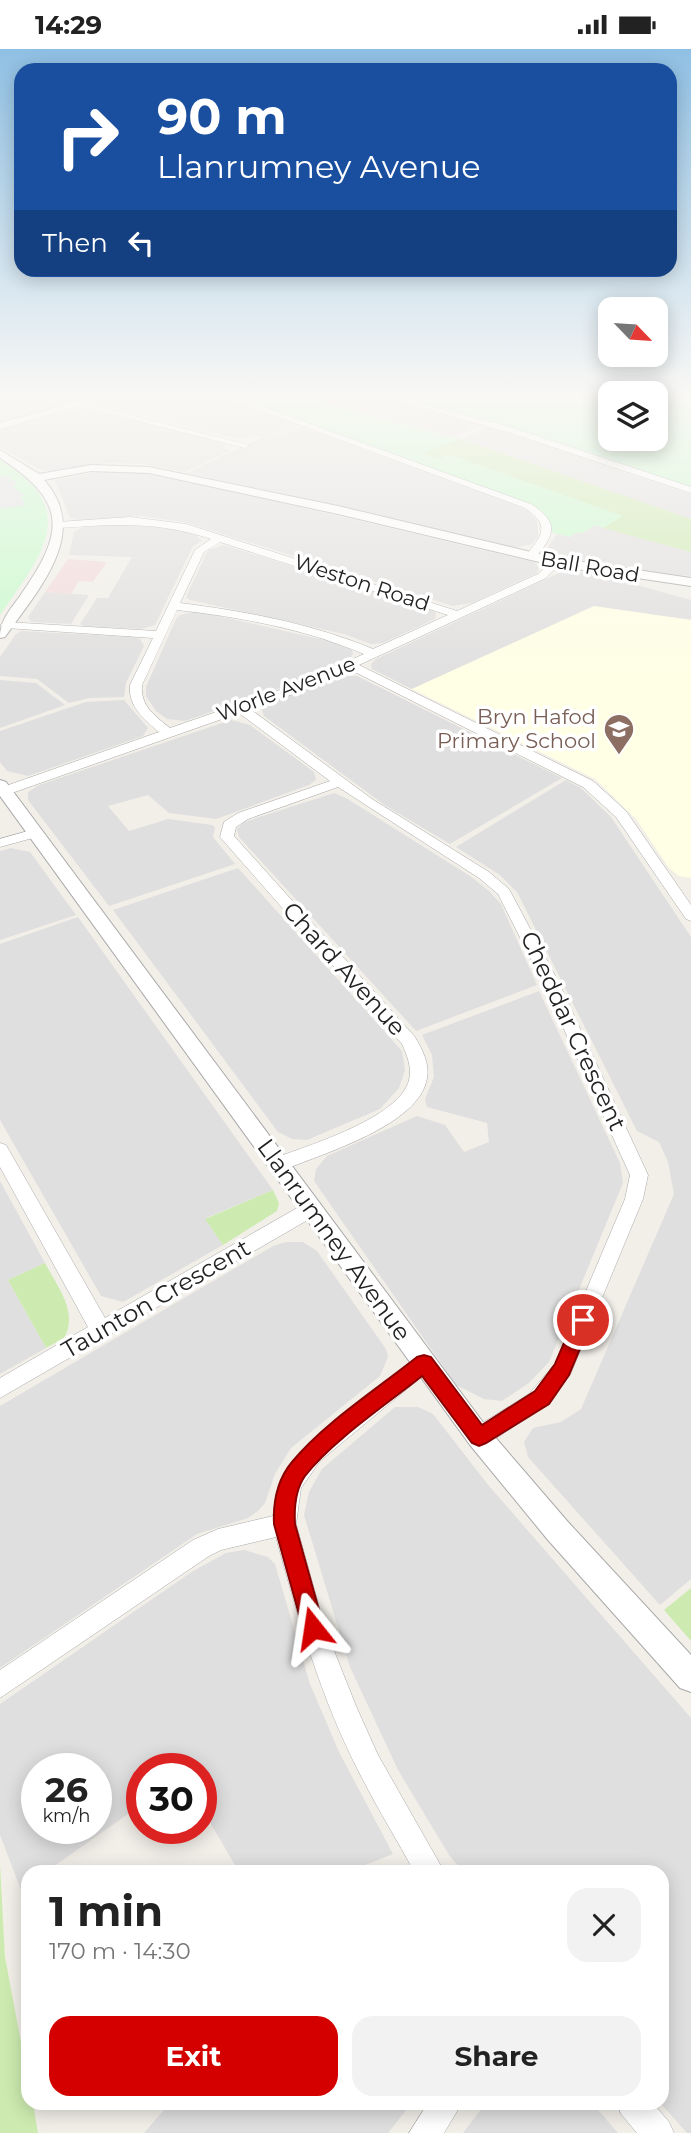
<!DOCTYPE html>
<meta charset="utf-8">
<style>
:root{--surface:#fff;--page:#f2f2f2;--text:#222;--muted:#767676;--accent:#d40000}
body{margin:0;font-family:Montserrat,sans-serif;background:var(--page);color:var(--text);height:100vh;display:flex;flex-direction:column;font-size:26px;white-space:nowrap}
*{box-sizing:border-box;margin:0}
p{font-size:23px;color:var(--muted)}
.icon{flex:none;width:38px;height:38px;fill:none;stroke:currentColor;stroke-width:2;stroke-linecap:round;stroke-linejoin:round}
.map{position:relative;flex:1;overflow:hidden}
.sheet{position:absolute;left:21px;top:1816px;width:648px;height:245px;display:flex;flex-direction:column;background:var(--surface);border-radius:21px;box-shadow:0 4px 18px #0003}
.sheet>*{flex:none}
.top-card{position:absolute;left:14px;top:14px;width:663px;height:214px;border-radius:21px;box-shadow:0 4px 18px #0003;background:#1a4fa0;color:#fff;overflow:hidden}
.needle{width:46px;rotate:115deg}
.buttons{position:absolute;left:598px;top:248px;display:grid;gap:14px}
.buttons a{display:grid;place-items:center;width:70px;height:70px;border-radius:14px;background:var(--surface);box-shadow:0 4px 18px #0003;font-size:35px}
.speed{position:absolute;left:21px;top:1704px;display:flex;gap:14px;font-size:35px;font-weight:700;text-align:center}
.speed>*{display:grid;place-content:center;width:91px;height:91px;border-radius:50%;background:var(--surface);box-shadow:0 4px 18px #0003;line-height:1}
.speed small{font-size:18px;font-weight:400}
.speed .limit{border:10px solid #d22;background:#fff;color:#111}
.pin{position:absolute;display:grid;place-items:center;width:60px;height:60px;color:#fff;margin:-30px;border:4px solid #fff;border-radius:50%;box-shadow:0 2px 7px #0007}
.me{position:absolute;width:77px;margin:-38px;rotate:345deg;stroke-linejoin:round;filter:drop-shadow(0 0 5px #0008)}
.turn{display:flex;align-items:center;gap:24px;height:147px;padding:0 28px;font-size:32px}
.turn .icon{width:91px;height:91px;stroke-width:2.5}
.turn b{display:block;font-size:49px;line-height:60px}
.then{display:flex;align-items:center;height:66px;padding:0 28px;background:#0003;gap:14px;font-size:26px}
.round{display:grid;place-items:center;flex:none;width:74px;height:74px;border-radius:21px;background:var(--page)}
.headline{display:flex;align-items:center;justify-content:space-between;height:119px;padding:0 28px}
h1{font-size:42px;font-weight:700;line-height:52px}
.action{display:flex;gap:14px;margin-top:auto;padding:14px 28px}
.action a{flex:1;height:80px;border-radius:21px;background:var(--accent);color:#fff;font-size:28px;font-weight:700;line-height:80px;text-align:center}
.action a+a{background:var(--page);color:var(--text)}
.status{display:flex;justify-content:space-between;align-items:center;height:49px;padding:0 35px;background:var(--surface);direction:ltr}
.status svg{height:19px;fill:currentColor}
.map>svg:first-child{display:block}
</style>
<div class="status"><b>14:29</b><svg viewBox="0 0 49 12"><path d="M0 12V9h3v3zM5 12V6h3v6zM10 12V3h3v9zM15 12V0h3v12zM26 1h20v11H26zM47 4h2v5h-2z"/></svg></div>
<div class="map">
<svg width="691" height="2084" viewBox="0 0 691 2084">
<rect width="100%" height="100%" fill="#f2efe9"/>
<path fill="#e0dfdf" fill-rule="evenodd" d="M0,348H90L0,375Z
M105,348H218L298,377L269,387L234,389L97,355V352Z
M307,348H373L483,375L454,388L375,369Z
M81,359L217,391L225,394L224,399L231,401L185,423L143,415L111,414L47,422L39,420L0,398V380Z
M489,377L691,445V470L462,390Z
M300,378L514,455L530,463L537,472L538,487L532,495L514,499L346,458L187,424L265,387L270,388Z
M104,422L137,423L237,443L534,513L539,518L537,524L472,554L453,557L184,473L140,467L78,471L70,469L55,431Z
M127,474L170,477L196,486L202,492L193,497L155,576L141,580L84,577L80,575L97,549H108L132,508L69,506L74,483L84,477Z
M595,476L691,503V527L643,523L548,505L547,500L557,485L570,488L577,483L583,484Z
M224,496L431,560L436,564L435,570L383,594L371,595L344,585L190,551L186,548L208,501Z
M565,521L600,526L691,551V571L593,558L412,640L372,620L371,615L376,610Z
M45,543L89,546L71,575L31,573L28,568Z
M197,562L337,594L351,600L353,604L351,609L306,630L185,672L167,670L156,662L146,647V638L176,570L180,566Z
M21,582L133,588L140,590L144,597L126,634L124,648L89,649L69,654L37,630L0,627V608L16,585Z
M338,627H357L562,729L450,795L386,757L264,667L262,661L268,656Z
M0,631L36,634L65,656L0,679Z
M124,651L148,679L143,687L28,727L7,722L0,713V682L86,653Z
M231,671L250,676L314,723L316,731L309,736L216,770L169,764L148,746L108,757L129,782L168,770L212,776L215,778L213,788L235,815L109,857L28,751V743L39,736Z
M566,731L581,739L611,768L691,888V1530L660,1556L528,1408L524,1393L533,1379L561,1373L581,1360L674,1145L668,1113L659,1093L637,1082L517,843L500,826L456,798Z
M334,744L346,749L470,827L489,842L501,855L537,936L416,982L239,788L237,780L244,773Z
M11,799L30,803L76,866L0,891V802Z
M238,819L402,1002L405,1021L399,1039L380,1060L307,1091L292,1090L278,1083L113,861Z
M78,868L273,1141L206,1169L223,1196L123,1253L101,1247L0,1071V895Z
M539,942L620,1114L623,1134L549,1313L529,1334L502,1352L484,1350L456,1336L314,1132L316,1120L327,1107L417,1067L445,1076L464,1103L489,1093L487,1074L427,1058L425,1050L434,1028L432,1006L422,986Z
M0,1132L45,1214L8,1231L46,1299L0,1325Z
M286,1193H303L317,1202L386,1300L388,1308L380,1327L291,1399L275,1425L265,1454L258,1462L248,1469L197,1485L0,1619V1357L273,1197Z
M395,1358H418L433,1365L489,1437L691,1669V2084H687L661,2055L662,1824L463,1823L449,1806L398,1721L350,1618L304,1466L309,1443L322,1420Z
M244,1501L268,1508L275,1515L310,1635L339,1703L393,1805L348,1823H239L201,1758V1720H142V1755L46,1823L28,1824V1836L21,1841L0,1786V1655L193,1522L226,1504ZM37,1720H96V1780H37Z
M169,2055V2054L411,2055L388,2084H144Z
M485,2055H593L618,2084H463Z"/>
<path fill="#f2dad9" d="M68,510L107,513L93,533L79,532L71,545L45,543Z"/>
<path fill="#ffffe5" d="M594,557L691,571V829L679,827L669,819L636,770L595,730L412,640Z"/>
<path fill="#cdebb0" d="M461,390L691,470V503L603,479L621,467L450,406L438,410L420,404Z
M273,1141L279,1154L277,1162L223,1196L205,1170Z
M45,1214C57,1237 79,1263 64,1289L46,1299L8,1231Z
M691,1539V1592L664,1561Z
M0,1815L5,1908L28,2031V2054L33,2055L38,2084H0Z"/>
<path fill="#c8facc" d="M233,348H307L375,369L461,390L421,405L438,410L450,406L623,467L603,479L595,476L583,484L577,483L570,488L553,484C549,467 541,461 525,453Z
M392,348H611V390H656V348H691V439L510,379Z
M0,412C84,460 40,508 0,566Z"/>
<path fill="#e2e2e2" d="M9,426L12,429L5,432L14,431L18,435L12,437L25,447L18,449L22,450L25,456L0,460V428Z"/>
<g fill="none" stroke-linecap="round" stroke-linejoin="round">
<g stroke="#a9a9a9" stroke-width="1">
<path id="minor" d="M224,348H236L531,455C561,474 554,487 534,510H526L525,508C541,487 552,477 525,459Z
M382,348H396L510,378L691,438V444L504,382Z
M91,349L95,351L87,355L249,396L245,399L79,357L0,380V374Z
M130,468L186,475L457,562L538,525L552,511L561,513L546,529L359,616L593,732L626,762L691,856V872L686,870L616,768L583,738L349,620L305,641L250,660L372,750L489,823L509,840L559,934L648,1126L643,1150L570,1326L544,1358L487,1395L479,1398L471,1395L468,1388L471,1381L529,1345L555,1315L625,1150L630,1126L543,934L498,845L479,829L338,738L248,770L236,778L234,787L415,988C422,1000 430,1015 427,1029C420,1076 324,1104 286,1120H272L270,1115L272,1110C307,1097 400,1069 409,1031C412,1018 407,1006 402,995L220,788L224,773L238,764L330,732L239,664L9,745H0V739L159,683C144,670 128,658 130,636L153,589L6,579L0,576L6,573L156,582L195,501L211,490C156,472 116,475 59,479L54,476L59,473ZM220,493L448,566L373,600C313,575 245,562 180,554L204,503ZM177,561C240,568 305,580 364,605L297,635L170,679C155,667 140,657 142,636Z
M35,780L40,781V787L0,798V790Z
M0,1094L6,1096L105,1269L304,1155L311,1153L318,1155L321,1160L318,1165L0,1349V1329L88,1278L0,1118Z
M424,1305L431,1308L435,1314L431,1320L320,1412L301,1439L296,1475L325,1579L356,1657L378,1706L445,1824H415C397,1791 377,1759 360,1725C321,1650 298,1569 276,1488L221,1501L209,1507L0,1649V1621L193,1491L218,1480L273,1467C277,1417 313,1391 349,1362C372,1344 394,1326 417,1308Z
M428,2054H462L444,2084H409Z
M617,2054H653L669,2073L674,2084H637L621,2065Z"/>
</g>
<g stroke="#a9a9a9" stroke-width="2">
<path id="tertiary" d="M0,401L39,425L91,416L149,418L338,457L556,509L691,529V537L556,517L338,465L149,424L91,422L44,431C92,484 37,542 5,588L0,589C0,571 10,561 20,547C65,483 68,453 0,409Z
M0,731L6,733L488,1380L568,1473L691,1606V1643L680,1639L548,1491L470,1396L0,747Z"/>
</g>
<use href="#minor" fill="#fff" fill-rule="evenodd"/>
<use href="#tertiary" fill="#fff" fill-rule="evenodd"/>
</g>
<linearGradient id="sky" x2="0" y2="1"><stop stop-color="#8fc0e4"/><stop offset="0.54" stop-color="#f9f8f5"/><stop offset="1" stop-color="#f9f8f5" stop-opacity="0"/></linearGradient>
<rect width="691" height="640" fill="url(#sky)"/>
<path fill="#d40000" stroke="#8a0000" stroke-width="2" d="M583,1264L590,1266L592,1271L569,1326L549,1355L486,1394L479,1397L472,1394L422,1327C387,1355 332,1392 305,1427C295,1441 294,1458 295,1475L324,1579L321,1587L313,1590L305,1587L274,1475C273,1453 277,1431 292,1413C324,1374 377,1340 417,1308L424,1306L431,1308L482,1376L535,1342L555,1315L576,1266Z"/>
<defs>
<g id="school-pin" transform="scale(1.575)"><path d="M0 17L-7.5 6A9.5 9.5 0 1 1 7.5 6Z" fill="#8d6e63" stroke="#fff"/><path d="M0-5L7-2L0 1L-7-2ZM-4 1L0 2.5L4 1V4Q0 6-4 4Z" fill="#fff"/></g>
</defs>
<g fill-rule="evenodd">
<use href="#school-pin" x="619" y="680"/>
</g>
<g text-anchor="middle" stroke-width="7" stroke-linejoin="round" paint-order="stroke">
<g font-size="21" fill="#222" stroke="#fff">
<text transform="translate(590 518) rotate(10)" y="7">Ball Road</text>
<text transform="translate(362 534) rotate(18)" y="7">Weston Road</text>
<text transform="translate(286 640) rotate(-21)" y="7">Worle Avenue</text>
</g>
<g font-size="21" fill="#785e54" stroke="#fff" text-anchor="end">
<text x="596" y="675">Bryn Hafod<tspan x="596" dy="24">Primary School</tspan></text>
</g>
<g font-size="24" fill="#222" stroke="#fff">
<text transform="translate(344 920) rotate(48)" y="8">Chard Avenue</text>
<text transform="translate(573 982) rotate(65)" y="8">Cheddar Crescent</text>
<text transform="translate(334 1191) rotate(54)" y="8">Llanrumney Avenue</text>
<text transform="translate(156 1250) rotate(-30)" y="8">Taunton Crescent</text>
</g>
</g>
</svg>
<div class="buttons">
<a><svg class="needle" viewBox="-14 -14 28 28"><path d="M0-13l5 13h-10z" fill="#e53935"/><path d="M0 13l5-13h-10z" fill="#767676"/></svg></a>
<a><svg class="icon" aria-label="layers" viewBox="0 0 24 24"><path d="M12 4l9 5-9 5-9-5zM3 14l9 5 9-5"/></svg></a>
</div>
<div class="speed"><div>26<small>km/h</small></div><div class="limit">30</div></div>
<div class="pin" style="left:583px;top:1271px;background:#d93025"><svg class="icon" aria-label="arrive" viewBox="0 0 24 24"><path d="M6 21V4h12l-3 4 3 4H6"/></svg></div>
<svg class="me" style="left:313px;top:1579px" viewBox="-20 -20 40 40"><path d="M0-17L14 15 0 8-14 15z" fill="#d40000" stroke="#fff" stroke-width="4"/></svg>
<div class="top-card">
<div class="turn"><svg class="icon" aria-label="right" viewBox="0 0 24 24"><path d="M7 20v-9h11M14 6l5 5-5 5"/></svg><div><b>90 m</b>Llanrumney Avenue</div></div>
<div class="then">Then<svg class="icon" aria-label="left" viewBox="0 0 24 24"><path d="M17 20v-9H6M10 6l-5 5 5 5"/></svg></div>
</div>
<section class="sheet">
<div class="headline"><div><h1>1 min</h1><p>170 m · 14:30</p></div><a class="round"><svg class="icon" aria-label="close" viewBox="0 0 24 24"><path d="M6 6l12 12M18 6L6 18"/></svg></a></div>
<div class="action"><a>Exit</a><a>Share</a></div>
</section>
</div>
